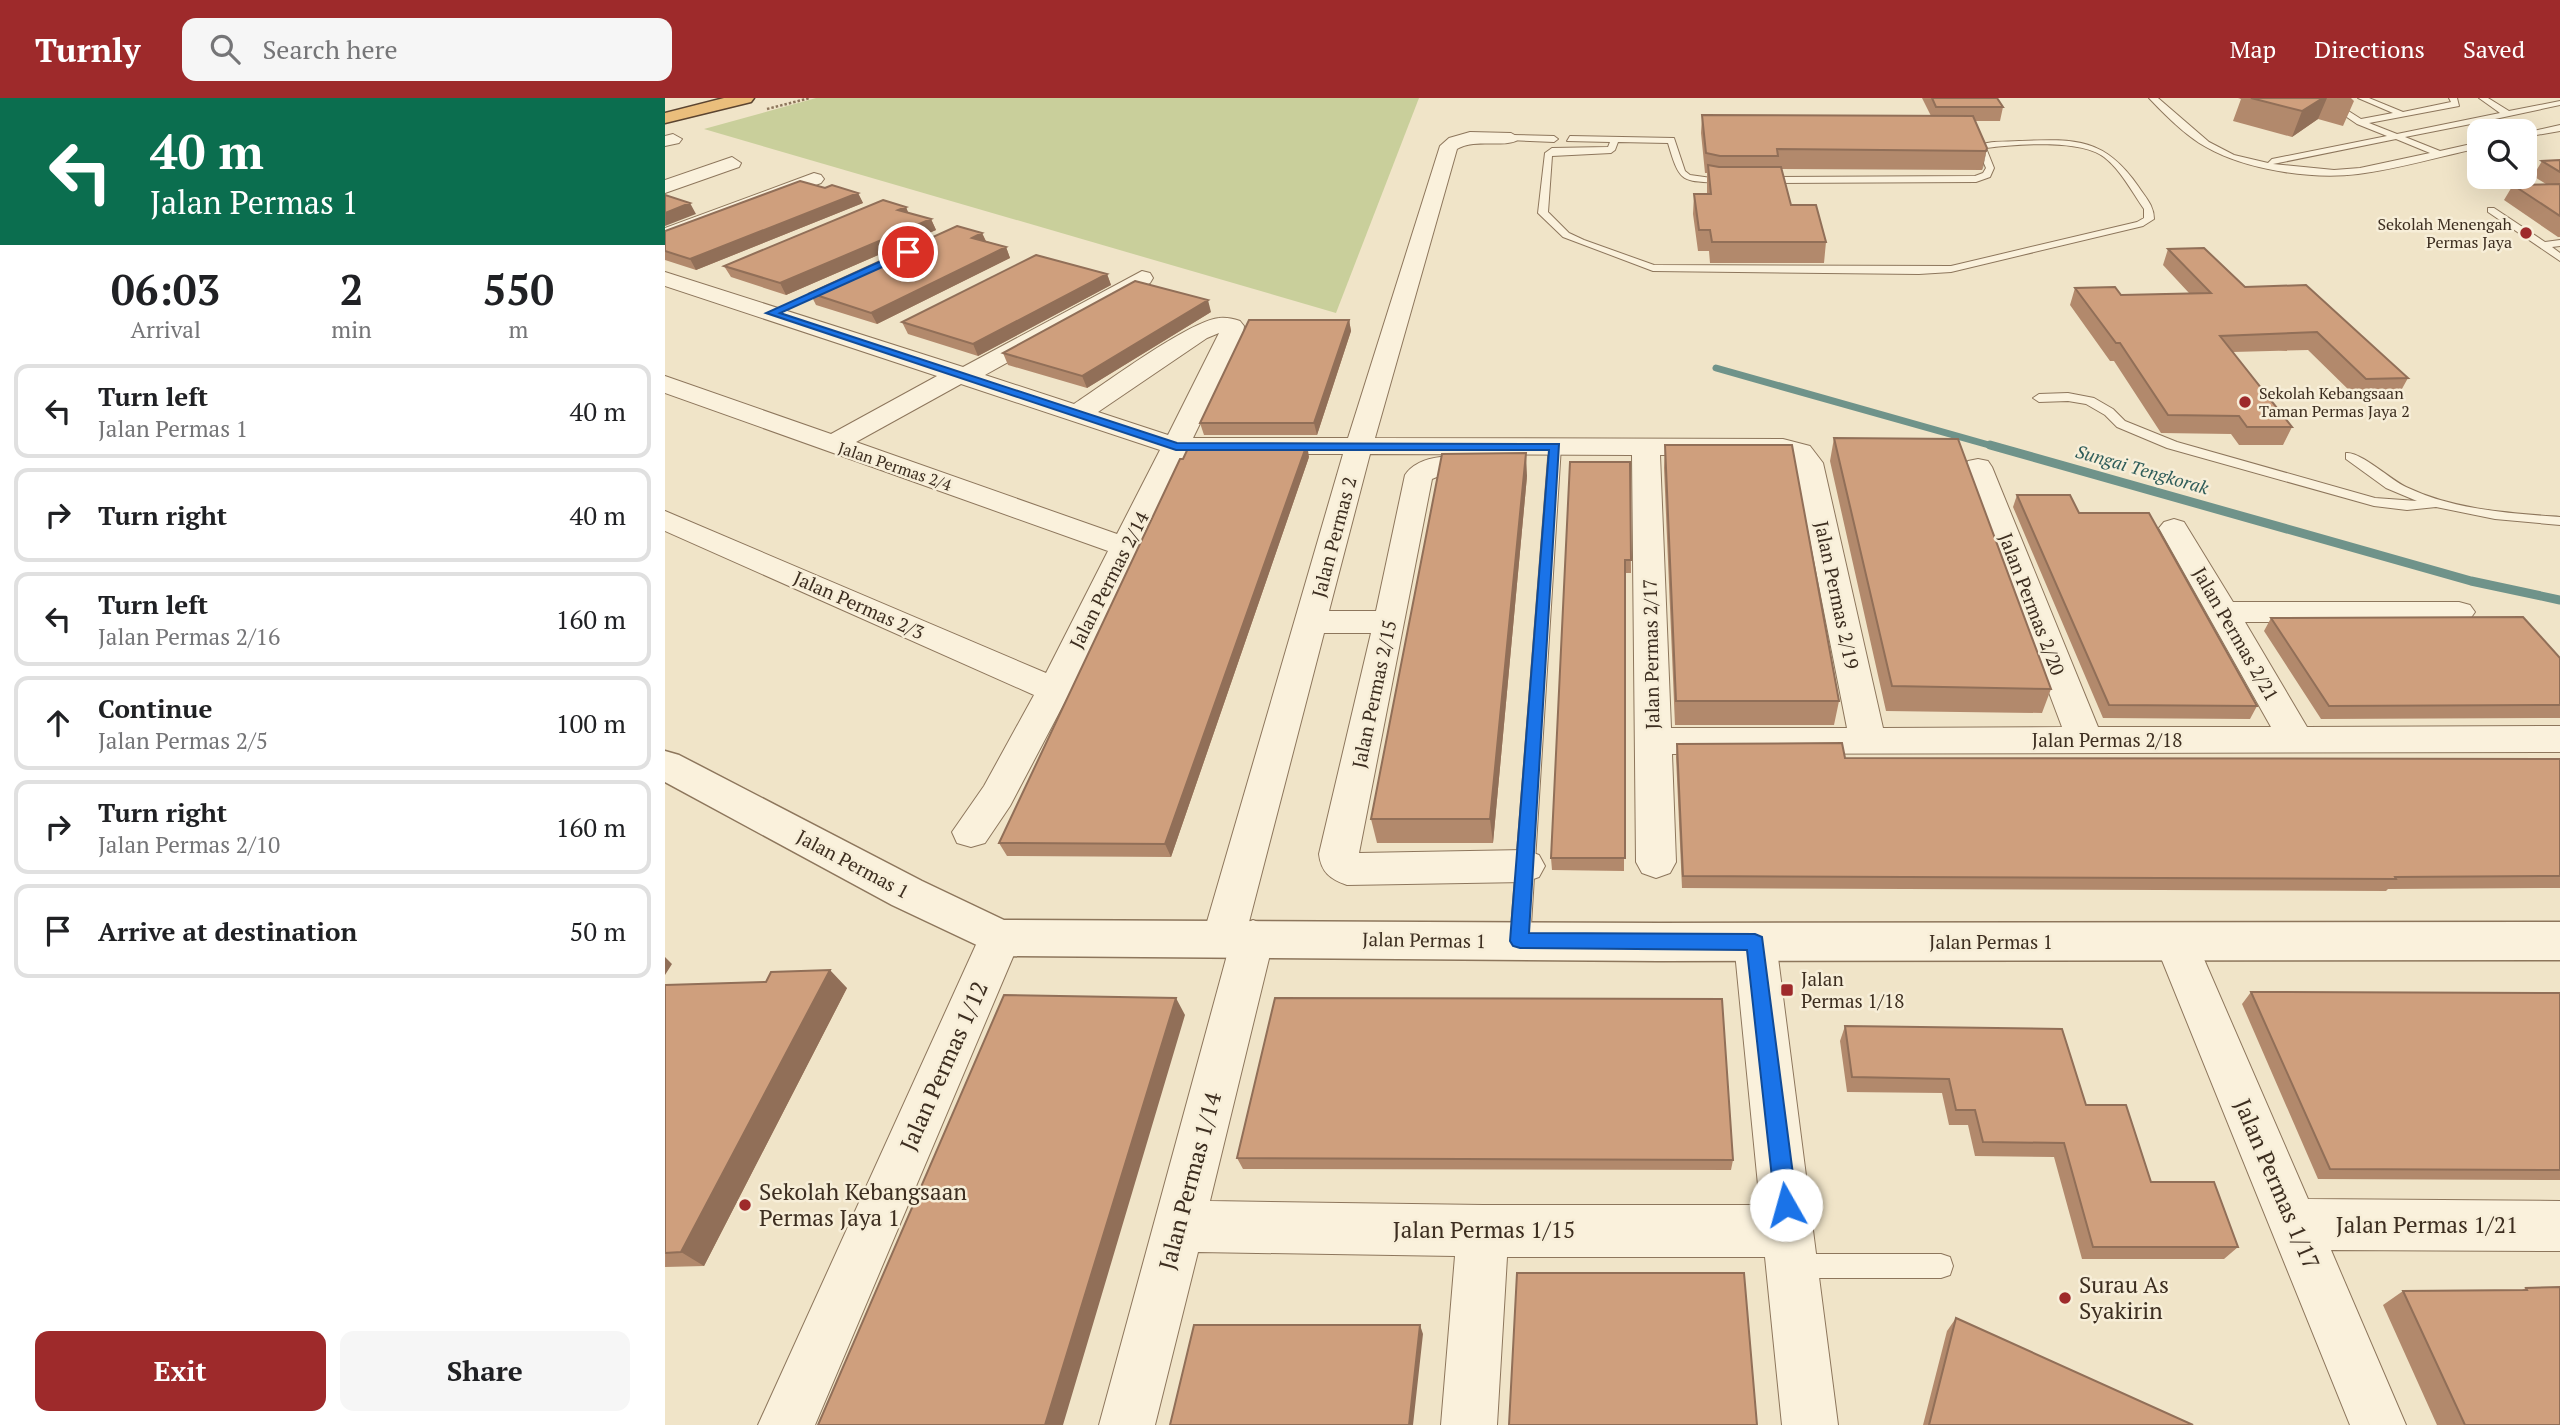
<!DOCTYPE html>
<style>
:root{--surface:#fff;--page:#f6f6f6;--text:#202124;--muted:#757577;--line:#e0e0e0;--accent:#9e2a2b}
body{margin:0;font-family:"PT Serif",serif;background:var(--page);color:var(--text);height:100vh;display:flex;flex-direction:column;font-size:26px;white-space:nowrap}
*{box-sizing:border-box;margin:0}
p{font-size:23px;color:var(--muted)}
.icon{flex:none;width:38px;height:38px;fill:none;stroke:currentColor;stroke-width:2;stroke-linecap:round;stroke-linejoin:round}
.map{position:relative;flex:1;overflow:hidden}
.details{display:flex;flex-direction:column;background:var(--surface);width:665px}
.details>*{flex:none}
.banner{background:#0b6e4f;color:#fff;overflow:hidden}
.fabs{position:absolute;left:1802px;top:21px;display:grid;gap:14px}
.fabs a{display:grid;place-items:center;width:70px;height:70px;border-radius:14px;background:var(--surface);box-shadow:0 7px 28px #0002;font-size:35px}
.pin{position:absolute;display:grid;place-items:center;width:60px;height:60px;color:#fff;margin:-30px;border:4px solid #fff;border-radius:50%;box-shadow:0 2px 7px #0007}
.me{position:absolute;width:77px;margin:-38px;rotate:353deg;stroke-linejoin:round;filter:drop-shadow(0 0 5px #0008)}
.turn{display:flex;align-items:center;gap:24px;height:147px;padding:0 35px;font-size:32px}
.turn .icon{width:91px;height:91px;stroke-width:2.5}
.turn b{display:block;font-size:49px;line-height:60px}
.eta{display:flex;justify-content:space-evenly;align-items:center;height:119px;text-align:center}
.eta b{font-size:42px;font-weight:600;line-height:49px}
.cta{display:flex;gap:14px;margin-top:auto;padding:14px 35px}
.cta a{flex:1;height:80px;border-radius:14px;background:var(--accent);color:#fff;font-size:28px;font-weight:600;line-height:80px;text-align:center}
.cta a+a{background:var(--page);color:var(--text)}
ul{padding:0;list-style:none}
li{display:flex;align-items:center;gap:21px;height:94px;margin:0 14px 10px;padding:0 21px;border:4px solid var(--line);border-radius:14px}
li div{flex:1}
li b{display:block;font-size:26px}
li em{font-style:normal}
header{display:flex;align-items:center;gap:42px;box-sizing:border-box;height:98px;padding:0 35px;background:var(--accent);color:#fff}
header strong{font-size:33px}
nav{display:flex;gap:38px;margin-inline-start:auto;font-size:24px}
.search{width:490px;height:63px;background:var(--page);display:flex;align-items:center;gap:18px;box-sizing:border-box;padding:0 24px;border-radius:14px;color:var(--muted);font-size:26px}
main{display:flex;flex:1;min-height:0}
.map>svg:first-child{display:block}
</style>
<header>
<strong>Turnly</strong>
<div class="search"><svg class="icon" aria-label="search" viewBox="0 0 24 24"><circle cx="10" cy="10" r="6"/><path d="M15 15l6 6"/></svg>Search here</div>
<nav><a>Map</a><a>Directions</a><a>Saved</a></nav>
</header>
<main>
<section class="details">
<div class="banner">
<div class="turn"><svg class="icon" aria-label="left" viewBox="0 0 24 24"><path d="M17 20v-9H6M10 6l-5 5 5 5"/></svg><div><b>40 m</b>Jalan Permas 1</div></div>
</div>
<div class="eta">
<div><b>06:03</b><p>Arrival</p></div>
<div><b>2</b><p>min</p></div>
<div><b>550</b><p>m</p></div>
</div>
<ul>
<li><svg class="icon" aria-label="left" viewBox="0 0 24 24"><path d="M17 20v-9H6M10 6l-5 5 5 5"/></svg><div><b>Turn left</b><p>Jalan Permas 1</p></div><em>40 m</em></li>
<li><svg class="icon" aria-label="right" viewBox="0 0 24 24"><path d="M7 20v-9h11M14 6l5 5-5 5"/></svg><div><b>Turn right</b></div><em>40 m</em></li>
<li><svg class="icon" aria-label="left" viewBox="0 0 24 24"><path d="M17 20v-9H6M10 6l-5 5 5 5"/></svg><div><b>Turn left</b><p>Jalan Permas 2/16</p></div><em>160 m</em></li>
<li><svg class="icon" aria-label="ahead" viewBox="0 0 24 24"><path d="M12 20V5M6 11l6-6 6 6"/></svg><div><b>Continue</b><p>Jalan Permas 2/5</p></div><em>100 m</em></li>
<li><svg class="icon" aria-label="right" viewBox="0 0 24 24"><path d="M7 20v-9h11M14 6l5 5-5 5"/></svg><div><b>Turn right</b><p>Jalan Permas 2/10</p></div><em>160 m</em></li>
<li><svg class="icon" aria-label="arrive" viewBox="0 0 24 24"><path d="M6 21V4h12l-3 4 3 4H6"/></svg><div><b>Arrive at destination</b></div><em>50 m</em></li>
</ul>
<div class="cta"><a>Exit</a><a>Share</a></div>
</section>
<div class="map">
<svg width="1895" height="1327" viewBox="0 0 1895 1327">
<rect width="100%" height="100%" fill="#f0e4c8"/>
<path fill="#c9cf9b" d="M151,0H754L671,215L39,31Z"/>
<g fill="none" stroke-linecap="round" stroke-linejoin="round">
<path stroke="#6f938a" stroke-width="7" d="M1051,270L1331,349"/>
<path stroke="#6f938a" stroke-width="9" d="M1325,347L1806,483L1895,502"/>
<g stroke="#8d765c" stroke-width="2">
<path id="service" d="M1484,0H1493L1544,44L1569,57L1603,65L1607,61L1722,38L1692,26L1654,0H1663L1696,21L1728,15L1693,0H1704L1738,14L1786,4L1784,0H1792L1794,8L1704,25L1732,36L1835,15L1814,0H1823L1844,13L1895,3V7L1830,21L1858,33H1847L1821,23L1740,39L1775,53L1815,44V50C1775,58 1734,71 1693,76C1648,82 1581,72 1541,49C1521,38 1500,17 1484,0ZM1731,41L1765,55L1695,70L1669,72L1608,66Z
M1895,27V33L1860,39V35Z
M846,37L889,38L893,41L889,44L843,42Z
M905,38L1009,40L1020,73L1025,77L1068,83L1063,86C1018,81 1016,90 1003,45L953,44L950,52L946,55L887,58L883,114L904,135L919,142L989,167L1286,168L1472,124L1479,120V111C1467,94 1456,72 1439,59C1416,41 1350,46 1321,50L1329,70L1325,79L1311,84L1098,85L1093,82L1098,79L1310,78L1318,75L1321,70L1312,49C1323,42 1340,44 1354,43C1410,41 1439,39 1473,88C1480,99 1489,107 1489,121L1478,128L1286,174L1254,176L988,173L898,139L873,115L880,55L887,50L943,49L945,44L902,43Z
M1823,110H1829L1880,144L1895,142V148L1887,149L1895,155V163L1823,114Z
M1403,295L1429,300L1448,311L1460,323L1512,344L1710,400L1752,403L1721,390L1681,361V355C1695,353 1726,382 1741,389C1789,412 1843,415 1895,419V427L1830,421L1771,409L1742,412L1709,408L1502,350L1452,329L1440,317L1421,306L1403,303L1374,304L1368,300L1374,296Z
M890,344L896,348L865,843L862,849L855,851L848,849L845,843L884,348Z
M1129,1156H1276L1285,1159L1288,1168L1285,1177L1276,1180H1129L1120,1177L1117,1168L1120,1159Z"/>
</g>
<g stroke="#8d765c" stroke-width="2">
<path id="minor" d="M805,34L846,35L855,40C843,52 811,39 792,51L710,340L1118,341L1145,348L1158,365L1218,630L1397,629L1299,369L1303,363L1313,361L1323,363L1327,369L1433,629H1606L1494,430L1499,424L1509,421L1519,424L1568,504H1794L1805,507L1810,514L1805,521L1794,524H1580L1642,629L1895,628V654L1007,656L1011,764L1005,775L991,780L977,775L971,764L967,357L705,356L664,513H711L740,377C755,355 794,356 817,362L821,368L817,374C800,378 783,373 767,381L694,755L860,752L874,757L880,768L874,779L860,784L682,787C665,781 656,774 654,756L706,535H659L584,824L588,822L603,828L609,840L545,1103L818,1107H1095L1069,844L1075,831L1090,826L1105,831L1111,844L1173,1327H1117L1100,1159H842L832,1327H776L790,1158L533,1154L490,1327H434L562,857L558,859L543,853L537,841L678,356H520L406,592L345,708L320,745L306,749L292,745L287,734L319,688L369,597L0,433V413L381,575L443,453L0,295V278L166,336L272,278L0,188V174L298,269L477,173L485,175L488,180L485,185L320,277L409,306C438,287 524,223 554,220C561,219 569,221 575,223L579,228L578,237L528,340H683L775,48L784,40ZM554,235L503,337L433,314L542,240ZM296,286L495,352L452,436L191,344ZM995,357H1116L1125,360L1130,366L1182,630H1006Z
M8,36L17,41L14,45L0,48V38Z
M67,59L76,65L74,69L0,95V82Z
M149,75L156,77L159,81L156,85L0,143V130Z
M335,822L350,828L356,840L150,1327H93L314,840L320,828Z
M1511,827L1526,832L1532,845L1643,1101L1895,1103V1153L1666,1152L1741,1327H1685L1490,845L1496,832Z"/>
</g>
<g stroke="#8d765c" stroke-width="3">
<path id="tertiary" d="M0,653L14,657L257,783L339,822L994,825L1895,824V862L994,863L335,858L227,807L0,684Z"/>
</g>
<g stroke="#5b4430" stroke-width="3">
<path id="trunk" d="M59,0H89L86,4L0,25V15Z"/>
</g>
<path stroke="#8d765c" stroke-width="2.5" stroke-dasharray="2.5 2" stroke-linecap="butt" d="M102,11L145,0"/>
<use href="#service" fill="#faf1dc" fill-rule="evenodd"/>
<use href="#minor" fill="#faf1dc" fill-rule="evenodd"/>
<use href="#tertiary" fill="#faf1dc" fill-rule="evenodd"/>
<use href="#trunk" fill="#eabe7c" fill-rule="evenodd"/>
</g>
<path fill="#b2896c" d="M1257,0H1332L1338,9L1335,23H1310L1322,50L1317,72L1116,71L1126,107L1161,144L1159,165H1045L1044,153H1033L1028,116L1029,96H1042V75H1040L1036,35L1037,17L1266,18Z
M1573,0H1686L1689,3L1678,28L1653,21L1627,39L1568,23L1576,1Z
M1895,62V139H1893L1839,102L1848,87L1881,86L1868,78L1877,63Z
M160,90L193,95L198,105L31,172L0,162V133Z
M241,109L243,115L266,121L271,132L121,197L66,179L59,168Z
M317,135L321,143L341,149L345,160L212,226L151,207L145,195Z
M1503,151L1580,189L1743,280L1733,298L1691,299L1643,252L1568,254L1627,329L1618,347H1574L1566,336L1496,335L1449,263H1445L1405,207L1410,190L1456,197L1524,195L1498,167Z
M442,176L446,187L313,258L243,236L237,224Z
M546,214L422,290L343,267L338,255Z
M684,222L686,233L652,337H539L535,325Z
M1169,340L1386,591L1377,615L1221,613L1165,363Z
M1000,347L1174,603L1169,627H1010L999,370Z
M644,359L506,759L342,758L334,745Z
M965,364L966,475H960L959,773L887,772L886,760Z
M862,378L828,745H712L706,721Z
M1352,397L1414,415L1592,608L1585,621L1438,620L1348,409Z
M1606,520L1895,560V620L1656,621L1599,533Z
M1012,646L1180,660L1895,661V790L1723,791L1721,793L1017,790L1011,659Z
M0,887L182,890L39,1168L0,1169Z
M1586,894L1895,895V1082L1653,1081L1577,906Z
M1180,928L1421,1007L1486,1084L1573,1149L1559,1161H1417L1389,1059L1310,1058L1303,1027H1284L1277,995L1182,994L1175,943Z
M572,1060L1068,1062L1066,1072L578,1071Z
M1861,1190L1895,1327H1772L1718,1207L1738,1193L1857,1192Z
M1291,1220L1528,1327H1258L1282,1233Z"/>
<path fill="#916f58" d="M1658,0H1662L1653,21L1627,39L1637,13Z
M1322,50L1318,70L1317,72L1321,53Z
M193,95L198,105L31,172L25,161Z
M25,105L31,116L0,128V115Z
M241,109L245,119L233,112Z
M266,121L271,132L121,197L115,185Z
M317,135L322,146L307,140Z
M341,149L345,160L212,226L206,215Z
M442,176L446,187L313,258L308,246Z
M543,202L546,214L422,290L417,278Z
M684,222L686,233L652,337L649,325Z
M642,346L644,359L506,759L500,746Z
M861,355L862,378L828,745L825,721Z
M0,859L7,866L0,877Z
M165,872L182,890L39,1168L16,1154Z
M511,900L520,917L398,1327H380Z
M755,1227L758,1236L748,1327H744Z"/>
<path fill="#cf9f7d" stroke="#916f58" stroke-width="2" d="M1267,0H1332L1338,9H1271Z
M1586,0H1658L1637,13Z
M1037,17L1308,18L1322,50L1321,53L1112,51L1113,58H1055L1041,55Z
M1895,62V74L1877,63Z
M1043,67L1054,69H1116L1126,107H1151L1161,144H1047L1045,132H1034L1029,96H1046Z
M135,83L160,90L167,87L193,95L25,161L0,153V133Z
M1895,86V118L1848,87Z
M0,97L25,105L0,115Z
M218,102L241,109L233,112L266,121L115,185L59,168Z
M292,128L317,135L307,140L341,149L206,215L145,195Z
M1539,150L1580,189L1641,187L1743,280L1701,281L1652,234L1555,238L1627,329H1582L1574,318L1503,317L1455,245H1451L1410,190L1450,189L1456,197L1546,195L1503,151Z
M371,157L442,176L308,246L237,224Z
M470,183L543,202L417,278L338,255Z
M584,222H684L649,325H535Z
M1169,340L1293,341L1386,591L1227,588Z
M525,346H642L500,746L334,745L515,361H518Z
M1000,347H1127L1174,603H1011Z
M861,355L825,721H706L777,356Z
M905,364H965L966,462H960V760H886Z
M1352,397H1405L1414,415H1484L1592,608L1444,607Z
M1858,519L1895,560V607L1664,608L1606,520Z
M1177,645L1180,660L1895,661V778L1730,779L1731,781L1018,778L1012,646Z
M165,872L16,1154L0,1155V887L101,884L106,874Z
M1586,894L1895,895V1072L1665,1071Z
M339,897L511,900L380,1327H153Z
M610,900L1057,901L1068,1062L572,1060Z
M1180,928L1397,931L1421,1007H1461L1486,1084H1549L1573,1149H1428L1399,1045L1318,1044L1310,1012H1291L1284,981L1187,979Z
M852,1175H1079L1092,1327H844Z
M1895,1189V1327H1800L1738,1193L1862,1192L1861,1190Z
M1291,1220L1528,1327H1264Z
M529,1227H755L744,1327H505Z"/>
<path fill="#1a73e8" stroke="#114b97" stroke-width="2" d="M243,151L246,152V156L115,215L512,345L894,346L864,835L1090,836L1097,839L1132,1107L1129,1114L1121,1117L1113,1114L1110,1107L1082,852L855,850L848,848L845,843L884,352H511L101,215Z"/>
<g fill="#9e2a2b" stroke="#f7eed8" stroke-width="2.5">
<circle cx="1861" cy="135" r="7"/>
<circle cx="1580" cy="304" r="7"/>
<rect x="1115" y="885" width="14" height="14" rx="3.5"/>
<circle cx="80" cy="1107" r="7"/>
<circle cx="1400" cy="1200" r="7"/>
</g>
<g text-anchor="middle" stroke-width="5" stroke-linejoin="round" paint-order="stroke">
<g font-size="16" fill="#3d2e20" stroke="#f7eed8" text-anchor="end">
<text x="1847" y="132">Sekolah Menengah<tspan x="1847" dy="18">Permas Jaya</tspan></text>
<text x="1594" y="301" text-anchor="start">Sekolah Kebangsaan<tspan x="1594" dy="18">Taman Permas Jaya 2</tspan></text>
</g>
<g font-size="16" fill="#3d2e20" stroke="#f7eed8">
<text transform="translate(230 368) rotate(19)" y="6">Jalan Permas 2/4</text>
</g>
<g font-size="18" font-style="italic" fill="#2f5d5a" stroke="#f7eed8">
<text transform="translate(1477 372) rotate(16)" y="6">Sungai Tengkorak</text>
</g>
<g font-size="19" fill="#3d2e20" stroke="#f7eed8">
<text transform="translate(669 439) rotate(-75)" y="7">Jalan Permas 2</text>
<text transform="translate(444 482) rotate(-63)" y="7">Jalan Permas 2/14</text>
<text transform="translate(1172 497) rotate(78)" y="7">Jalan Permas 2/19</text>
<text transform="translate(1367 506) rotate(69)" y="7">Jalan Permas 2/20</text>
<text transform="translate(194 507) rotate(24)" y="7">Jalan Permas 2/3</text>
<text transform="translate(1571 536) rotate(60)" y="7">Jalan Permas 2/21</text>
<text transform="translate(986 556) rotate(-91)" y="7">Jalan Permas 2/17</text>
<text transform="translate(709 596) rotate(-78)" y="7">Jalan Permas 2/15</text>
<text x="1442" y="649">Jalan Permas 2/18</text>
<text transform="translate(188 766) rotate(28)" y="7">Jalan Permas 1</text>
<text transform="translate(759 842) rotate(1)" y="7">Jalan Permas 1</text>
<text x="1326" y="851">Jalan Permas 1</text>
</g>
<g font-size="19" fill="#3d2e20" stroke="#f7eed8" text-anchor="start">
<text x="1136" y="888">Jalan<tspan x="1136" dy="22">Permas 1/18</tspan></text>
</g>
<g font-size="23" fill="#3d2e20" stroke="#f7eed8">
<text transform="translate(279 968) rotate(-66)" y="8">Jalan Permas 1/12</text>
<text transform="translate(525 1083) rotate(-75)" y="8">Jalan Permas 1/14</text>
<text transform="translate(1612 1086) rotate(67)" y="8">Jalan Permas 1/17</text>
<text x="1762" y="1135">Jalan Permas 1/21</text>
<text x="819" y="1140">Jalan Permas 1/15</text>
</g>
<g font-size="23" fill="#3d2e20" stroke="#f7eed8" text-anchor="start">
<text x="94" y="1102">Sekolah Kebangsaan<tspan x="94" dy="26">Permas Jaya 1</tspan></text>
<text x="1414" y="1195">Surau As<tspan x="1414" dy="26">Syakirin</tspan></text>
</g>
</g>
</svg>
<div class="fabs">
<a><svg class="icon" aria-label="search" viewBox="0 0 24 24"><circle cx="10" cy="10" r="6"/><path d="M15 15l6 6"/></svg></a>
</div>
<div class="pin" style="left:243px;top:154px;background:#d93025"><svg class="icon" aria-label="arrive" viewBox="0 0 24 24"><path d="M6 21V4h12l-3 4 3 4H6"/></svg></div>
<svg class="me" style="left:1121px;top:1107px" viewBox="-20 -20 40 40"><circle r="19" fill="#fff"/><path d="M0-13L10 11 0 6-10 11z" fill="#1a73e8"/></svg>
</div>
</main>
